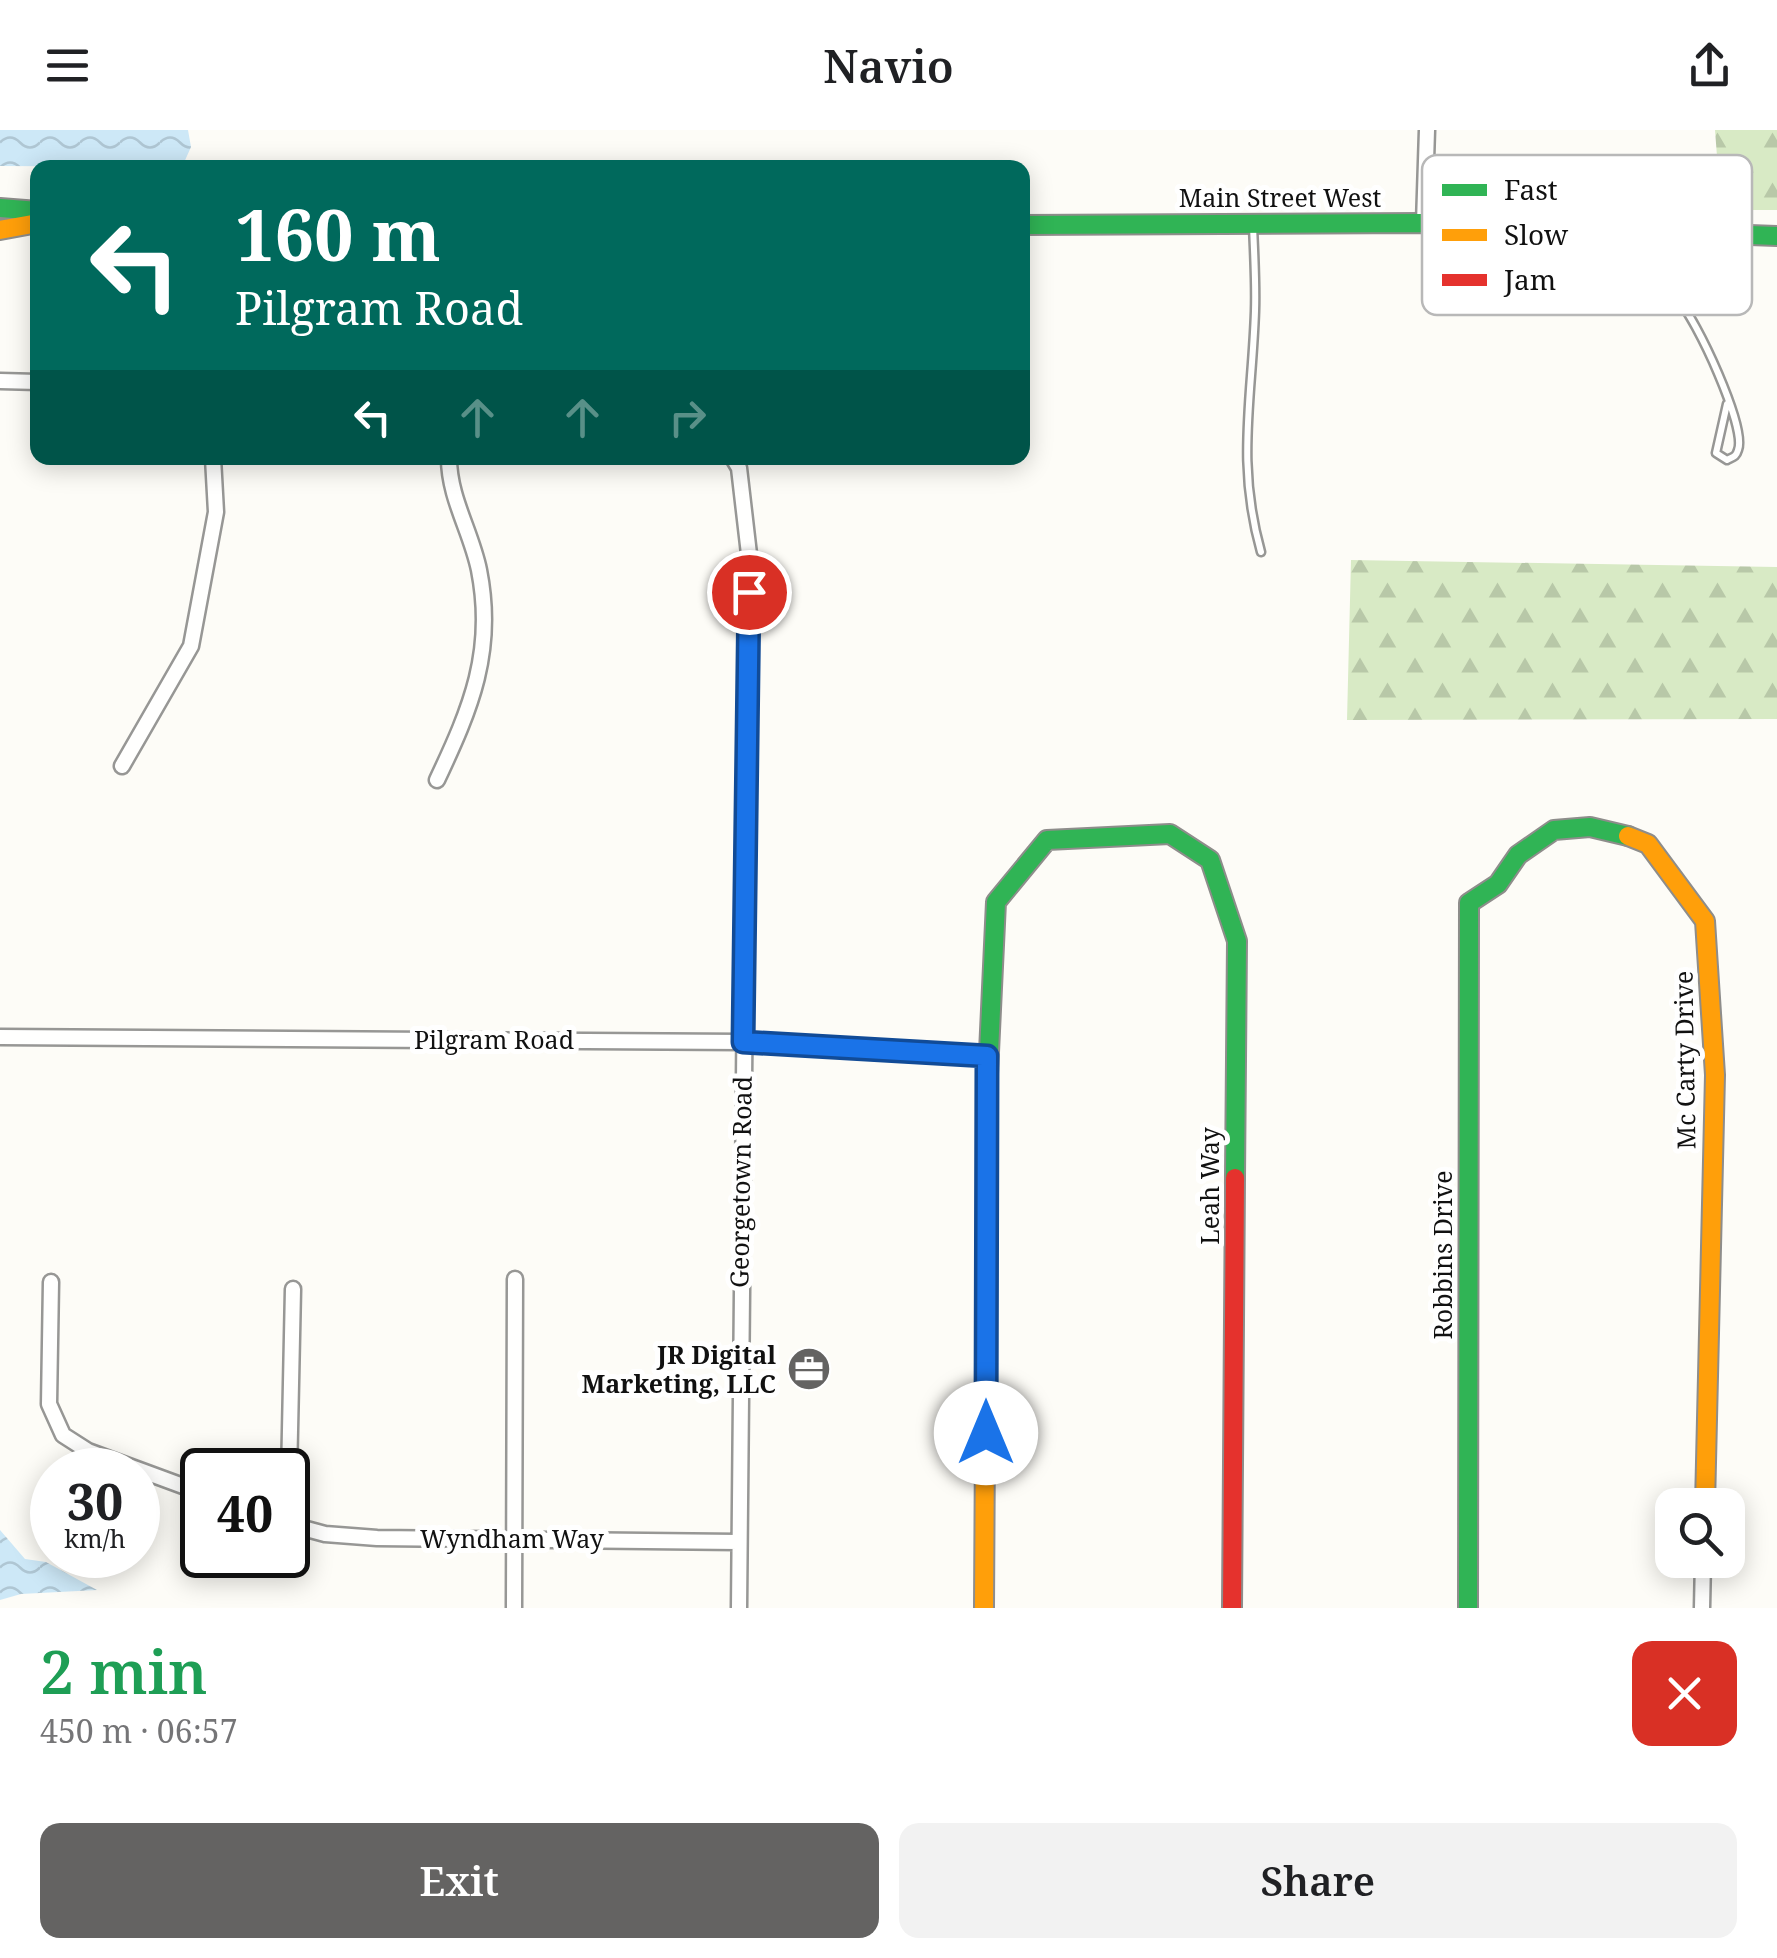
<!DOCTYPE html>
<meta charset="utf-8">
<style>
:root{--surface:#fff;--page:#f2f2f2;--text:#202124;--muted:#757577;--accent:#646362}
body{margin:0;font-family:"Noto Serif",serif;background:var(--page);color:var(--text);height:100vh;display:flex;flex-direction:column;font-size:38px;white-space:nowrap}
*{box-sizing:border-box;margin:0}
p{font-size:32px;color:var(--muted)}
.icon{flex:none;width:55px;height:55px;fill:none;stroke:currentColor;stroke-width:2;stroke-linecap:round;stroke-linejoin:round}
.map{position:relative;height:1478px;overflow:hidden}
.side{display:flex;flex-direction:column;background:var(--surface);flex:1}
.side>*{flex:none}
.banner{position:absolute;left:30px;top:30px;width:1000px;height:305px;border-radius:20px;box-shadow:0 5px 25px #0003;background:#00695c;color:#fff;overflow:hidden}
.buttons{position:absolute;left:1655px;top:1358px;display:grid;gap:20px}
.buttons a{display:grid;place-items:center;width:90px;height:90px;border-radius:20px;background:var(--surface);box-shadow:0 5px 25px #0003;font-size:50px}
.speed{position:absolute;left:30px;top:1318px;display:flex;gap:20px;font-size:50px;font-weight:700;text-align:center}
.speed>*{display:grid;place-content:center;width:130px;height:130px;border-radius:50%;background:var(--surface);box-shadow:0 5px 25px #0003;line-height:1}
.speed small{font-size:25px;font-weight:400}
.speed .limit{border:5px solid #111;border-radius:15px;background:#fff;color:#111}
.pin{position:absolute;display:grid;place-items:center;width:85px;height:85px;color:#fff;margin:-42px;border:5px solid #fff;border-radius:50%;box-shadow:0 2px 10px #0007}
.me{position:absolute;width:110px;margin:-55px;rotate:0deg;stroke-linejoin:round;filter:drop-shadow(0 0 8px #0008)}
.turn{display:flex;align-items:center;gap:35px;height:210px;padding:0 40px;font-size:45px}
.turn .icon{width:130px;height:130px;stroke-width:2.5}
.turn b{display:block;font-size:70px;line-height:85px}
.lanes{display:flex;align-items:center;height:95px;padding:0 40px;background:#0003;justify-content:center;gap:50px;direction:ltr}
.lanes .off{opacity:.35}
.round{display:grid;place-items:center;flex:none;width:105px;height:105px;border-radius:20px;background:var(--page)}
.summary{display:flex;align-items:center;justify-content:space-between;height:170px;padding:0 40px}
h1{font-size:60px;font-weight:600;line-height:75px;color:#1e9e55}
.action{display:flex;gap:20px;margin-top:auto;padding:20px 40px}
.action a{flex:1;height:115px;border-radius:20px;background:var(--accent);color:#fff;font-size:40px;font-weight:600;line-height:115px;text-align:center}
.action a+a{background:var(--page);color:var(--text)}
header{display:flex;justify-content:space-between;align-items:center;height:130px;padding:0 40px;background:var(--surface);font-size:45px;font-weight:600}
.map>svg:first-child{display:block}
</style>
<header><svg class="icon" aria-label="menu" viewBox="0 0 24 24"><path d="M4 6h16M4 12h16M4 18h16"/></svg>Navio<svg class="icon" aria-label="share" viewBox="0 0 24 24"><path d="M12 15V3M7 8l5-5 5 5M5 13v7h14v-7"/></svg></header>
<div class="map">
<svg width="1777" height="1478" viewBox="0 0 1777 1478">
<defs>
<pattern id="forest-firs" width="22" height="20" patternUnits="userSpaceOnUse" patternTransform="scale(2.5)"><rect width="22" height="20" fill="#d8eac5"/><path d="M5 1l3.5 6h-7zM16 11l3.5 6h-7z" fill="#b8c8a8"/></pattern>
<pattern id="water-waves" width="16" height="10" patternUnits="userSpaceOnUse" patternTransform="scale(2.5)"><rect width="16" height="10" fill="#cde8f7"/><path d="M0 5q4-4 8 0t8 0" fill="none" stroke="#afc6d3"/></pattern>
</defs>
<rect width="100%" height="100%" fill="#fdfcf7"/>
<path fill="url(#forest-firs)" d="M1715,0H1777V80H1738L1720,66Z
M1351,430L1777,437V589L1347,590Z"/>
<path fill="url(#water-waves)" d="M0,0H188L191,17L182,37L0,36Z
M0,1400L25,1429L46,1432L97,1460L21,1464L0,1470Z"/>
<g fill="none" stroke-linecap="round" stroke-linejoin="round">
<g stroke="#979795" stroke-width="11">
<path id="lane" d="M1253,95C1254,123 1256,153 1255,181C1252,270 1236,333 1261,422
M1600,101L1606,124C1629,141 1658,148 1678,170C1696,188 1747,298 1738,320C1736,327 1733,327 1727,330L1716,323L1727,274"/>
</g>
<g stroke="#979795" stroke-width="19">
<path id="street" d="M1424,93L1427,0
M0,251L38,252
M733,328L739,338L749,424L739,1478
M122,636L191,516L216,382L213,328
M437,650C471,578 495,521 479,440C471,401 449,368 449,328
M0,907L743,912L987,926
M51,1152L49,1274L63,1305L88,1321L202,1363
M288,1394L325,1404L377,1408L738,1412
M288,1394L293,1159
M514,1478L515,1149
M1702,1478L1703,1430"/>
</g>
<g stroke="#8e8d8b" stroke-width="22">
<path id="fast" d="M0,78L38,81
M1022,95L1424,93L1777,106
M987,965L996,772L1047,710L1170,704L1210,730L1237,811L1235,1048
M1468,1478L1469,773L1498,754L1518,725L1554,700L1590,697L1628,706"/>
</g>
<g stroke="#8e8d8b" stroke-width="22">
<path id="slow" d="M0,100L38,93
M1628,706L1648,714L1705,791L1715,945L1705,1375
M984,1478L987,965"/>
</g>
<g stroke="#8e8d8b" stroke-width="22">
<path id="jam" d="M1232,1478L1235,1048"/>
</g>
<use href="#lane" stroke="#fffffe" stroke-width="6"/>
<use href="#street" stroke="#fffffe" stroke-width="14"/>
<use href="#fast" stroke="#30b455" stroke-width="18"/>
<use href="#slow" stroke="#ff9f0a" stroke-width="18"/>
<use href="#jam" stroke="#e5322d" stroke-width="18"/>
</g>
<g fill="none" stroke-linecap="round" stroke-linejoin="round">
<g stroke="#114b97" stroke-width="25">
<path id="route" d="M749,462L743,912L987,926L986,1303"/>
</g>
<use href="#route" stroke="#1a73e8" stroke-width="18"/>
</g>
<defs>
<g id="office-disc" transform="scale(2.25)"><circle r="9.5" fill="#646362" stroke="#fff"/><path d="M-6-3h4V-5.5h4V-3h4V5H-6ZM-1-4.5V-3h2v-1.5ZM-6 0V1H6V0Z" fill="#fff"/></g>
</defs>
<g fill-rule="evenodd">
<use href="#office-disc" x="809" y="1239"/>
</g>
<g text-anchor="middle" stroke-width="10" stroke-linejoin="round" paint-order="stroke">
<g font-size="25" fill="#111" stroke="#fff">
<text x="1280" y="77">Main Street West</text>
<text x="494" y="919">Pilgram Road</text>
<text transform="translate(1685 930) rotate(-91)" y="9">Mc Carty Drive</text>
<text transform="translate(741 1052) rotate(-89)" y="9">Georgetown Road</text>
<text transform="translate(1210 1056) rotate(-90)" y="9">Leah Way</text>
<text transform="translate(1443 1125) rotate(-90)" y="9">Robbins Drive</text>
<text x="512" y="1418">Wyndham Way</text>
</g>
<g font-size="25" font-weight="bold" fill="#111" stroke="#fff" text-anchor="end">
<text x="776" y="1234">JR Digital<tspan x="776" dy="29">Marketing, LLC</tspan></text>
</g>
</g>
<rect x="1422" y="25" width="330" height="160" rx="15" fill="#fff" stroke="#b8b8b8" stroke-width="2.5"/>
<rect x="1442" y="54" width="45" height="12" fill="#30b455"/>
<rect x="1442" y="99" width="45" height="12" fill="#ff9f0a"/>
<rect x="1442" y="144" width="45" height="12" fill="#e5322d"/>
<g font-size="28" fill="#111">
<text x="1504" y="70">Fast</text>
<text x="1504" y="115">Slow</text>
<text x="1504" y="160">Jam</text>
</g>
</svg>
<div class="buttons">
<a><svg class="icon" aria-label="search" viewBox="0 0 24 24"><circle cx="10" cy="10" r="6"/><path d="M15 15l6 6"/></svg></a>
</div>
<div class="speed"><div>30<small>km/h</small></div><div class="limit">40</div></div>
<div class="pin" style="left:749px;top:462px;background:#d93025"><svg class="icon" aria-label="arrive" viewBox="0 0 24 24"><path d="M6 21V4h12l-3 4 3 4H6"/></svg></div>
<svg class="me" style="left:986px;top:1303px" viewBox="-20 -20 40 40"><circle r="19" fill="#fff"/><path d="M0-13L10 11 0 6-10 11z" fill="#1a73e8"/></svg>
<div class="banner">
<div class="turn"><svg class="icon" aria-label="left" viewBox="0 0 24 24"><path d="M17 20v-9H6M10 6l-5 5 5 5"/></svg><div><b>160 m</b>Pilgram Road</div></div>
<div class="lanes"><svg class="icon" aria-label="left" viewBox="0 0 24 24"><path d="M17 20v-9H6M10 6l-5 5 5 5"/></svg><svg class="icon off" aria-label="ahead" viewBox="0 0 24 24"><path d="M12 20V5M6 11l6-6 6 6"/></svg><svg class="icon off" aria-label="ahead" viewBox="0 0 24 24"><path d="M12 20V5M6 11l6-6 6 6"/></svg><svg class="icon off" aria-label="right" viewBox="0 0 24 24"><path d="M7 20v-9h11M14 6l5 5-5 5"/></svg></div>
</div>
</div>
<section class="side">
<div class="summary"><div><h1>2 min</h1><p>450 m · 06:57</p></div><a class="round" style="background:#d93025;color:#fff"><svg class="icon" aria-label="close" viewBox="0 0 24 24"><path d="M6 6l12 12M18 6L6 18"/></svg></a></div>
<div class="action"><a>Exit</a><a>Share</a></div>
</section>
